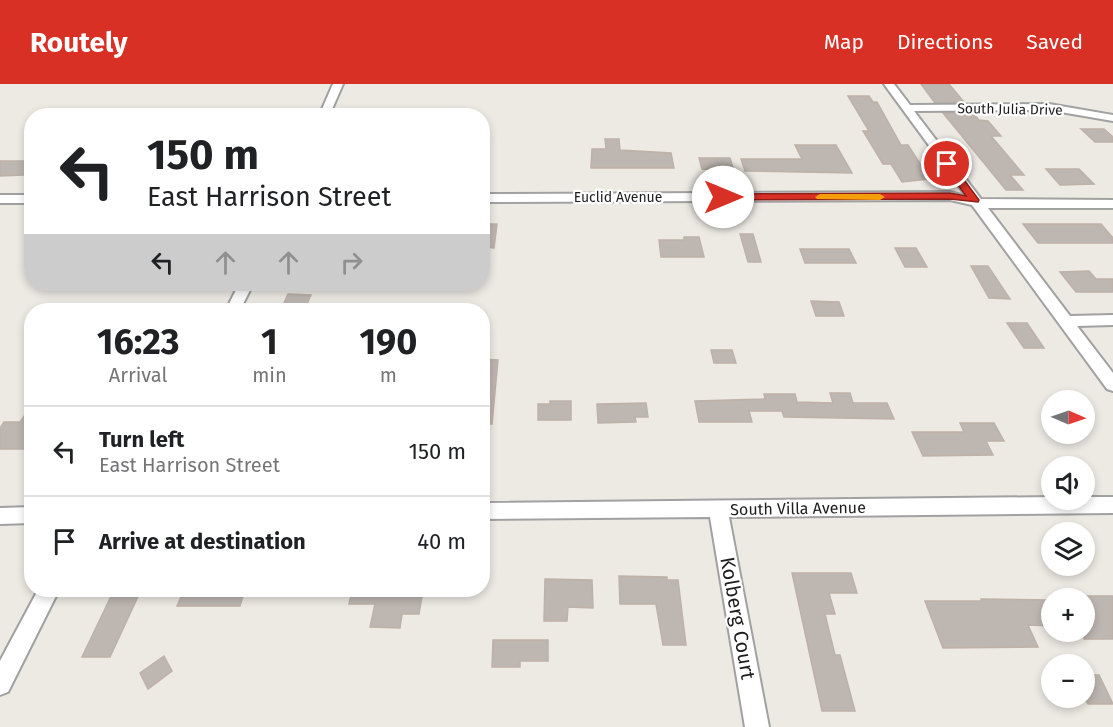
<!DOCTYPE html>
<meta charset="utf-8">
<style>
:root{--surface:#fff;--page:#f6f6f6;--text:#202124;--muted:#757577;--line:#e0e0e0;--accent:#d93025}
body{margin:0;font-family:"Fira Sans",sans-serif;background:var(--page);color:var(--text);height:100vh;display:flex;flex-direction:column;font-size:22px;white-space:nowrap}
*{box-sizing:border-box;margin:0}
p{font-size:20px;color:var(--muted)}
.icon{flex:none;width:33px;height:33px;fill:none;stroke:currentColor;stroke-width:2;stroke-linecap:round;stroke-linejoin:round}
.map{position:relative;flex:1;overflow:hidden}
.sheet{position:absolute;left:24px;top:219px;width:466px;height:294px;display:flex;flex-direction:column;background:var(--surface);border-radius:24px;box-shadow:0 3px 9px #0003}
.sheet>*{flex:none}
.guide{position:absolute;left:24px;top:24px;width:466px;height:183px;border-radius:24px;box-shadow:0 3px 9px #0003;background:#fff;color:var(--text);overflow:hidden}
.needle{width:39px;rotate:92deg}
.buttons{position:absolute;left:1041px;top:306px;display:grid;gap:12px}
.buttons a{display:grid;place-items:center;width:54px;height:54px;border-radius:50%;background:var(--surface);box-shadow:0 3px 9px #0003;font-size:30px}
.pin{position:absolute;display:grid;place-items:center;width:51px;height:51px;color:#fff;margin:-26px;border:3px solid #fff;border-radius:50%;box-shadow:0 2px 6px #0007}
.me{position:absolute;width:66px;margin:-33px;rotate:90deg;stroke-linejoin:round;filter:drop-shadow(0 0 4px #0008)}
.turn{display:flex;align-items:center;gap:21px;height:126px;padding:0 24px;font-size:27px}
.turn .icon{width:78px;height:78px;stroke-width:2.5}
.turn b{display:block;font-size:42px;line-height:51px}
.lanes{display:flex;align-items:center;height:57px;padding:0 24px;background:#0003;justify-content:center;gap:30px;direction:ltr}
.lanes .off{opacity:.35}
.eta{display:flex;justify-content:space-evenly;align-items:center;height:102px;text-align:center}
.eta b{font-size:36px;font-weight:700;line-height:42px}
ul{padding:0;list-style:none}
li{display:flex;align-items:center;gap:18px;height:90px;padding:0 24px;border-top:2px solid var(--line)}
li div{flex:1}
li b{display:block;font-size:22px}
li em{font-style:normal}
header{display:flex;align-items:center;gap:36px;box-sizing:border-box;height:84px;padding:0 30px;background:var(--accent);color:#fff}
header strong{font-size:28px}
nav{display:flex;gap:33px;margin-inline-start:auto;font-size:21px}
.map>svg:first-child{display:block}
</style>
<header>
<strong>Routely</strong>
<nav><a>Map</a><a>Directions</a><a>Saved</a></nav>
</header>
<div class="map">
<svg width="1113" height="643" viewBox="0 0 1113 643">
<rect width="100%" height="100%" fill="#edeae4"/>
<path fill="#bdb6b1" stroke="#beb1a8" stroke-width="1.5" d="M921,0H949L964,18L935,19Z
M848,12H869L873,18H877L901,61H908L930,95L902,98L891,80H883L863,47H869Z
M943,29H973L979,36L988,37L1001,52H991L1024,91H1010L1023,106H1006Z
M1081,45H1104L1113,53V58H1095Z
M605,55H619L620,66L671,69L674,84H591L592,65H606Z
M795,61H836L852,89L745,87L741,75H802Z
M699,74H730L734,87L702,85Z
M0,77H32V83L24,91L0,92Z
M1046,85H1079L1094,100L1060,101Z
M483,140H497L494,164L483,163Z
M1023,140H1101L1113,154V159H1038Z
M740,150H753L761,178H748Z
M684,153H699L704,173H661L659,156H684Z
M895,164H916L927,183H905Z
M800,165H849L856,179H805Z
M971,182H988L1010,215L989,214Z
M1089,187L1096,195H1113V208H1076L1060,188Z
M288,210L311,211L304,226H281Z
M811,217L839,218L844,232H816Z
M1007,239H1027L1044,264H1024Z
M711,266H732L736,279H714Z
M483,275L498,276L492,340H483Z
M830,309H850L853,319H887L894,335L784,333L782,327H749L752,338H699L695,317L765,315L764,310H795L797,318L833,319Z
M550,317H571V336H538V320H550Z
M646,319L648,333H635L636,338L598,339L597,320Z
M32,321V355L25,365H0V344L4,338H20Z
M960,339H994L1004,357H986L993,371L923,372L912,348H964Z
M792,489H851L857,509H829L835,530H825L835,571H840L855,627H822Z
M619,492L667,493V496H678L686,561H663L656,520H620Z
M545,495L592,496L593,524L568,523L567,537H544Z
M114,506H141L110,573H82Z
M184,506H245L240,522H177Z
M352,506H423L419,530H402L400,544L370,543L375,520H349Z
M1084,512H1113V555H1084Z
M981,515L1052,516V542L1028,541L1038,563L943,564L925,517H982Z
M493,556H548V577H520V583H492Z
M164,572L172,587L148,605L140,589Z
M1084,591H1099L1113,620H1088L1084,614Z"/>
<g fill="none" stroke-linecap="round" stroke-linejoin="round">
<g stroke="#a1a1a1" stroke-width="4">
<path id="street" d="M333,0H343L329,32H319Z
M884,0H894L910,21L1049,20L1113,31V37L1049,26L914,27L981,115L1113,116V124H988L1070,232L1113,231V241L1077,242L1113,289V307L1107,305L972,121L950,116L483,118V110L950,108L966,112Z
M0,111H32V119H0Z
M239,200H253L240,226H226Z
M1052,413V416H1084V413H1113V429L729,433L769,643H745L710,433L483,435V419Z
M32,423V439L0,440V424Z
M38,506H59L8,608L0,611V577Z"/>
</g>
<use href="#street" fill="#fff" fill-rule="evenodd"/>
</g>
<path fill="#d93025" stroke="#8d1f18" stroke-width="1.5" d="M944,78H951L979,116L978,118L950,115L723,116L718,113L723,110L950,109L966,112L943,80Z"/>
<path fill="#f59e0b" d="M820,110H880L885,113L880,116L817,115L815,113Z"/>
<g text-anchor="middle" stroke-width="4.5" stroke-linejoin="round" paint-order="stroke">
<g font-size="14" fill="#1d1d1d" stroke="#fff">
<text transform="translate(1010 25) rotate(1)" y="5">South Julia Drive</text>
<text x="618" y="118">Euclid Avenue</text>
</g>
<g font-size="16" fill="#1d1d1d" stroke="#fff">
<text transform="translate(798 424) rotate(-1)" y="6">South Villa Avenue</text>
</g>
<g font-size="20" fill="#1d1d1d" stroke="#fff">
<text transform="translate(738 534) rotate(80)" y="7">Kolberg Court</text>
</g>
</g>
</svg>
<div class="buttons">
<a><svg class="needle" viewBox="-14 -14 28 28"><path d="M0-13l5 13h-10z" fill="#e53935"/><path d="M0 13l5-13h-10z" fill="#757577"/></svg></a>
<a><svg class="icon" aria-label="sound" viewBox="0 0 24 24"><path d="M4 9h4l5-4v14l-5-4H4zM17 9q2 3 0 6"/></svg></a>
<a><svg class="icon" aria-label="layers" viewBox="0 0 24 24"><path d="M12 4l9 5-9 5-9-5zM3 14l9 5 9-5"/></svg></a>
<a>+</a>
<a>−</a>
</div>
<div class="pin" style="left:947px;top:80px;background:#d93025"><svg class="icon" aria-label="arrive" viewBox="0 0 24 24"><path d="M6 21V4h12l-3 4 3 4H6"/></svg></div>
<svg class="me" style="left:723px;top:113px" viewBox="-20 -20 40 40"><circle r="19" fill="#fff"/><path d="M0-13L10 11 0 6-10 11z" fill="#d93025"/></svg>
<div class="guide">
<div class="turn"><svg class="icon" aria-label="left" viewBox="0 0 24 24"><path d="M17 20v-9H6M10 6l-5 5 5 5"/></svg><div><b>150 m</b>East Harrison Street</div></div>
<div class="lanes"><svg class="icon" aria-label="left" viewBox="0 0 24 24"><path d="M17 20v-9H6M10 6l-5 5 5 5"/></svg><svg class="icon off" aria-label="ahead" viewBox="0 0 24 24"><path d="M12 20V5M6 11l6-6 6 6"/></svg><svg class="icon off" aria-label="ahead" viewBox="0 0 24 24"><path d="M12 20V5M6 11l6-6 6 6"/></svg><svg class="icon off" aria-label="right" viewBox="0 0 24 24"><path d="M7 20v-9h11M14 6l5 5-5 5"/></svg></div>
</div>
<section class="sheet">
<div class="eta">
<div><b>16:23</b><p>Arrival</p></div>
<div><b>1</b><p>min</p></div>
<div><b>190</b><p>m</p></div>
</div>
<ul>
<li><svg class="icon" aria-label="left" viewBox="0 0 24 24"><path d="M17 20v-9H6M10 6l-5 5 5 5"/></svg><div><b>Turn left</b><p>East Harrison Street</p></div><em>150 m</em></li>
<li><svg class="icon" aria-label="arrive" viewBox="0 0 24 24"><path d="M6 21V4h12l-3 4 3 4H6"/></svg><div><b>Arrive at destination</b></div><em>40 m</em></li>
</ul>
</section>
</div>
